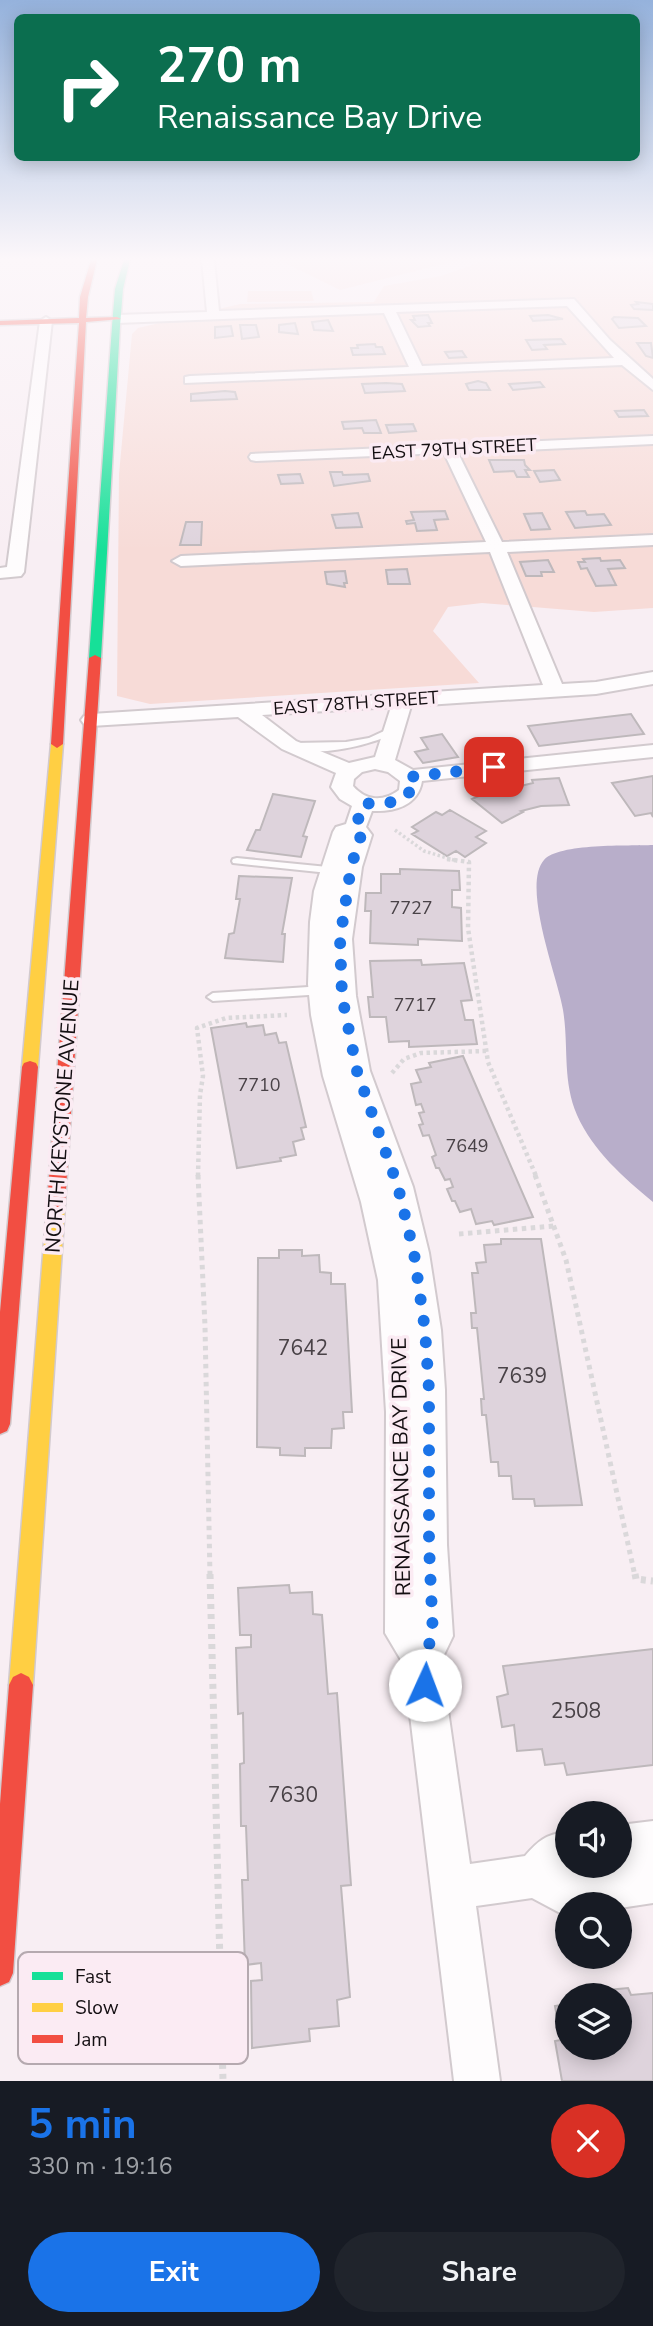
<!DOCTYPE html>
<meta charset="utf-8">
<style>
:root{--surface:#171b24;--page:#20242c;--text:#f1f3f6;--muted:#9ea1a6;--accent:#1a73e8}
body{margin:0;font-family:"Nunito Sans",sans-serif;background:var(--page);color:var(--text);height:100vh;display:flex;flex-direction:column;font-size:26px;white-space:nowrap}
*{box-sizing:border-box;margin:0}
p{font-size:23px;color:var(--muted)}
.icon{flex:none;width:38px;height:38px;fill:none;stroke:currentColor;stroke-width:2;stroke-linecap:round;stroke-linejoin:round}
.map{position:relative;height:2081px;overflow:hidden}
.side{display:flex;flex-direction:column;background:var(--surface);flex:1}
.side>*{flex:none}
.top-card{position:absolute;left:14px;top:14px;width:626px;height:147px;border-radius:10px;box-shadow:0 4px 18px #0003;background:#0b6e4f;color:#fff;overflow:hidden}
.tools{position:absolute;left:555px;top:1801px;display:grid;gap:14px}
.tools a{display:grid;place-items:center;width:77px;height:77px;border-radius:50%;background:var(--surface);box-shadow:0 4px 18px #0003;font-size:35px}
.pin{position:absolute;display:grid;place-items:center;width:60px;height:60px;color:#fff;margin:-30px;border-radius:14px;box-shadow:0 4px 10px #0006}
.me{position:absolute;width:77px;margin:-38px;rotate:2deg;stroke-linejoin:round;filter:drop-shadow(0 0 5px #0008)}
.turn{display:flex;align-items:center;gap:24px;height:147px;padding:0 28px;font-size:32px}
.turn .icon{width:91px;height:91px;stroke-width:2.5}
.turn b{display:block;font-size:49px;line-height:60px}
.round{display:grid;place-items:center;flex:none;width:74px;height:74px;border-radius:37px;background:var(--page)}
.head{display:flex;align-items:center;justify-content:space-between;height:119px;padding:0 28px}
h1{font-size:42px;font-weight:700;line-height:52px;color:var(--accent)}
.primary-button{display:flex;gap:14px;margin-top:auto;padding:14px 28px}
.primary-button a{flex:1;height:80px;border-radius:42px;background:var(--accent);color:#fff;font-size:28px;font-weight:700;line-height:80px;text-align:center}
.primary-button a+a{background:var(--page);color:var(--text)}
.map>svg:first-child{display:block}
</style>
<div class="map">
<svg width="653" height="2081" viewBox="0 0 653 2081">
<rect width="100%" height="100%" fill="#f8eef3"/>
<path fill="#f7dbd7" d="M279,260H459L340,290Z
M486,260H653V608L594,612L482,603L448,607L433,631L479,683L150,704L117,696L119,474L132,334L138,328L240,304L374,302L384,286L441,276Z
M248,291H311L314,301L247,302Z"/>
<path fill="#b8aeca" d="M653,845V1202C623,1177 593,1151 577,1115C562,1080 569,1046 563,1010C558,978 521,886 544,860C558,843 630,846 653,845Z"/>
<path fill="#ded3dc" stroke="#beb8bb" stroke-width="2" d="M636,302L653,304V310L634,309L631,305L638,304Z
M428,315L432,323H428L430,326L418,327L411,320H415L413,316Z
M548,315L563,319L533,321L530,316Z
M614,317L638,318L646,326L619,328L612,319Z
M328,320L333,331L314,330L312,322Z
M295,323L298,334L279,332V325Z
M240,325H256L259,337L242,339Z
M231,326L233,336L215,338V327Z
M561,339L565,344L544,345L547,349L532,350L526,340Z
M637,343H651L653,358L646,356Z
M375,344L376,347H382L385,354L353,355L351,348H358L357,345Z
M462,351L466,357L449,358L445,352Z
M478,381L486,383L490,390H469L466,384Z
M540,382L544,387L513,390L509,384Z
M386,383L402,384L405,391L365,393L362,384Z
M225,391L235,392L237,399L191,401V394Z
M644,410L648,416L619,417L615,411Z
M376,420L381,433H364L362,428L344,429L342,422Z
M413,424L416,431L389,433L386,425Z
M489,460H524L525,465L530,470H525L529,477H517L514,471L494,472Z
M554,470L560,480L540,482L534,471Z
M330,472H342L343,475L368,474L370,481L334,486Z
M300,474L303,483L281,484L278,475Z
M445,511L448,519L434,520L437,530L417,531L415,523L407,524L406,521L414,520L411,512Z
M585,511L587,515L604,514L611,525L575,528L566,512Z
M358,513L362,527L336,528L332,515Z
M542,513L550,529L531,530L524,514Z
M186,522H202L201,545H180Z
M600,558L601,561L620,560L625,568L608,569L616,585L596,586L587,568L581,569L578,562H585L583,559Z
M548,560L554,572H541L542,576H526L520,562Z
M407,569L410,584H388L386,570Z
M345,571L347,583H344L345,587L327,584L325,572Z
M631,714L644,734L539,746L528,726Z
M442,734L458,757L423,763L415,752L428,749L421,738Z
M653,776V817L651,813L635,816L612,783Z
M559,778L569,805L541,806L521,811L523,812L502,823L472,799L492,790L496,792L533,783L532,780Z
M273,794L315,801L303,836L307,837L301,857L247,850L256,830H260Z
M450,810L486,831L476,837L486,843L465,857L456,851L447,856L412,834L418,831L412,827L436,812L442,815Z
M400,869L459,871L460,890H452V907L461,908L462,941L418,939V945L370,943L371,911H365L366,893H381V874H400Z
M239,876L292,878L282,934H285L283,962L225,958L229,934L234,933L240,899H236Z
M421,960L422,965L464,963L472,1000L461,1001L465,1020H473L477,1044L409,1047V1041L389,1042L386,1017H370L368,997H373L370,961Z
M246,1023L247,1027L263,1025L265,1035L276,1033L279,1043L286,1042L306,1127L301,1128L304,1139L293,1142L296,1155L280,1158L281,1161L237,1168L211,1028Z
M463,1056L533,1217L494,1225L492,1221L476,1224L471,1209L460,1212L455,1201H452L447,1189L453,1187L450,1179L445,1180L439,1168H436L432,1157L436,1155L429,1135L423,1136L419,1125L423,1124L419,1113L424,1112L421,1104L416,1105L411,1084L421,1082L416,1070L431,1067L429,1063Z
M501,1239H541L582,1505L535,1506L534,1499H513L511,1476H499L498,1462H491L486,1415H482L481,1399H484L477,1328H472L471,1313H476L472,1273H478L476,1263L486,1262L484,1245L501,1244Z
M279,1250H302V1256L319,1255L320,1272L331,1273V1284H345L352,1412H343L344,1428L332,1429L331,1448H305V1456L280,1455V1448L257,1447L258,1258H279Z
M289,1585L290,1593L312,1592L313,1614L322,1615L328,1694L337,1693L351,1885L341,1886L350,1997L337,2000L339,2026L309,2029L310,2041L252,2048L251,1981L262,1980L261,1963L245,1965L242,1880H248L246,1826H241L240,1764L244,1763L243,1713L238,1714L236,1648L251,1647V1635H240L238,1588Z
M653,1649V1765L567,1775L564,1763L545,1765L542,1749L517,1751L514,1725L502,1727L497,1697L508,1694L503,1666Z
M628,1988L631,1995L653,1993V2081H562L555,2041L561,2040L555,2006L567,2004V2048H620V1995H609L608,1990Z"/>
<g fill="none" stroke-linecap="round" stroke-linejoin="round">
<g stroke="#d2cace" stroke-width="4">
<path id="lane" d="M395,726L398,727V731C376,744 313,760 290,746L295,743L346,742L369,738Z
M237,858L338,868L343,871L338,874L233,863L232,861L233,859Z
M324,986L330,990L324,994L213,1001L207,997L213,993Z"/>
</g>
<g stroke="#d2cace" stroke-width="4">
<path id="street" d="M202,260H214L219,311L574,299L610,340L653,379V390L622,365L185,383V377L190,376L409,367L384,313L117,323L111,319L117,315L207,312ZM567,306L614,358L422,366L396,312Z
M46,317L52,321L24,572L21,576L0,578V568L7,567L40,321Z
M653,436V444L458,453L502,542L653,535V545L507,552L562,684L596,682L653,672V684L596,694L411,706L395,760L413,770L653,745V757L422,781C418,806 394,812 372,811L366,827L372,835L362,867L352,939L356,996L370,1071L413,1187L429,1253L441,1330L445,1390L447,1545L453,1636L441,1661L470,1864L525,1856C538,1841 546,1834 567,1832V1866H583L573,1871L620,1866V1825L653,1821V1903L620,1908V1904H567V1915H564L532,1898L476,1906L500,2081H454L404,1665L385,1633L386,1412L378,1280L361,1202L323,1076L311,1015L308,984L310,922L314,891L333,832L336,827L346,824L352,806L340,799L331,787L336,773L282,749L238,717L91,726L84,724L81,720L84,716L91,714L543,685L490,552L181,566L172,561L181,556L486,542L444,453L256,461L251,460L249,457L251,454ZM391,707L375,757L349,763L296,741L262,715ZM375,769L388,772L400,781L399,790C383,802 366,801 353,786L354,779L362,772Z"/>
</g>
<g stroke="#d2cace" stroke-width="3">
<path id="fast" d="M124,260H130L123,289L120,326L101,658L95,661L89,658L112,326L115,289Z"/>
</g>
<g stroke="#d2cace" stroke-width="3">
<path id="slow" d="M57,740L63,744L38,1067L36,1071H24L22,1067L51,744Z
M56,1197L62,1199L65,1204L33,1685L29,1693L21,1697L13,1693L9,1685L47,1204L50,1199Z"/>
</g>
<g stroke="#d2cace" stroke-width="3">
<path id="jam" d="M91,260H97L88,297L86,318L117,317L121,319L86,322L63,744L57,748L51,744L79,323L0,325V321L79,318L80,297Z
M95,655L101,658L65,1204L62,1209L56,1211L50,1209L47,1204L89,658Z
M30,1061L36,1063L38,1067L10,1424L7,1431L0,1434V1312L22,1067L24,1063Z
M21,1673L29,1677L33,1685L13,1973L9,1982L0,1986V1804L9,1685L13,1677Z"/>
</g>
<path stroke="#dad8da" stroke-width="3.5" stroke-dasharray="2.5 2.5" stroke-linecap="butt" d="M395,830L424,851L457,861"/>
<path stroke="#dad8da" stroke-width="4.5" stroke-dasharray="3.5 3.5" stroke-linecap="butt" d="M447,859L469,862L468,928L488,1062L536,1176
M392,1073L404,1059L421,1053L486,1051
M198,1176L200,1095L203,1076L197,1028L226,1018L287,1015"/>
<path stroke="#dad8da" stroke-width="5" stroke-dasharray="4.5 4.5" stroke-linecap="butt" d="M198,1175L205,1326L210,1576
M535,1175L566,1260L635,1576
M459,1234L554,1226"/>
<path stroke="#dad8da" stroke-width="7" stroke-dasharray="5 5" stroke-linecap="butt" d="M210,1574L223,2081
M635,1574L636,1579L653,1581"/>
<use href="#lane" fill="#fefcfd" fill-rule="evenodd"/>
<use href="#street" fill="#fefcfd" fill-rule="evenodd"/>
<use href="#fast" fill="#16e098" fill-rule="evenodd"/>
<use href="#slow" fill="#ffcf43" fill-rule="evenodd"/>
<use href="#jam" fill="#f24e42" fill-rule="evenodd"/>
</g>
<linearGradient id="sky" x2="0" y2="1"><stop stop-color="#95b2dc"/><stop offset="0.47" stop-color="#fcf7fa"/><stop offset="1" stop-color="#fcf7fa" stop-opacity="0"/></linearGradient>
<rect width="653" height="551" fill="url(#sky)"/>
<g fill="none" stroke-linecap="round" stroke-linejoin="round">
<path stroke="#1a73e8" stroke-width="12" stroke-dasharray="0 21.6" d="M425,1685L422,1659L433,1636L429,1545V1390L425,1330L414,1253L398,1187L357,1071L342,996L340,939L351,867L361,835L355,828L364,803C380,806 422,802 408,777L494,767"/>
</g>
<g text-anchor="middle" stroke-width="7" stroke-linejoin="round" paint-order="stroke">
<g font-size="18" fill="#130e11" stroke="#fbebf3">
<text transform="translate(454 449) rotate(-3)" y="6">EAST 79TH STREET</text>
<text transform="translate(356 703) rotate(-4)" y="6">EAST 78TH STREET</text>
</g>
<g font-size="18" fill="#494247">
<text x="411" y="914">7727</text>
<text x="415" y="1011">7717</text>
<text x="259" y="1091">7710</text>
<text x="467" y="1152">7649</text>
</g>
<g font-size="21" fill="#130e11" stroke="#fbebf3">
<text transform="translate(62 1116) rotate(-86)" y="7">NORTH KEYSTONE AVENUE</text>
<text transform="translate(401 1467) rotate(-91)" y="7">RENAISSANCE BAY DRIVE</text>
</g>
<g font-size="21" fill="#494247">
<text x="303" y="1355">7642</text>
<text x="522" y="1383">7639</text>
<text x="576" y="1718">2508</text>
<text x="293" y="1802">7630</text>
</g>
</g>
<rect x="18" y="1952" width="230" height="112" rx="10" fill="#fbebf3" stroke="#b5a9af" stroke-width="2"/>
<rect x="32" y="1972" width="31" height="8" fill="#16e098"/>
<rect x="32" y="2003" width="31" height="9" fill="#ffcf43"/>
<rect x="32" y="2035" width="31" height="8" fill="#f24e42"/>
<g font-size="19" fill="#130e11">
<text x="75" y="1983">Fast</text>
<text x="75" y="2014">Slow</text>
<text x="75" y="2046">Jam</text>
</g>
</svg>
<div class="tools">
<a><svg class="icon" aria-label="sound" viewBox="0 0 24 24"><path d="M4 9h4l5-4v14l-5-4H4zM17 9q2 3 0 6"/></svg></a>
<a><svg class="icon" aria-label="search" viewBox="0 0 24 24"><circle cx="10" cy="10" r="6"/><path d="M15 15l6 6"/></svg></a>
<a><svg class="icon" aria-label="layers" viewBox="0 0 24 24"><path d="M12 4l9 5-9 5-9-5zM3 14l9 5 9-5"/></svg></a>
</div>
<div class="pin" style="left:494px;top:767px;background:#d93025"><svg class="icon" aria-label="arrive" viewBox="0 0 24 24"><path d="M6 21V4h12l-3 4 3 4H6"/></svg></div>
<svg class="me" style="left:425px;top:1685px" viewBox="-20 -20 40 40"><circle r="19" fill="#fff"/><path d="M0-13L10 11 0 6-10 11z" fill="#1a73e8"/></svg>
<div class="top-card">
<div class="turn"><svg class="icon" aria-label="right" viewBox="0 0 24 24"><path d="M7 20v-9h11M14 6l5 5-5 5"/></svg><div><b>270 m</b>Renaissance Bay Drive</div></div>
</div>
</div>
<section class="side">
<div class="head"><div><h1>5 min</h1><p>330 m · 19:16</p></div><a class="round" style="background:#d93025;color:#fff"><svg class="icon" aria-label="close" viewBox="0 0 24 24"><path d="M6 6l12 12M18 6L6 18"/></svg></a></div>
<div class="primary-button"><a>Exit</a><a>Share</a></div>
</section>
